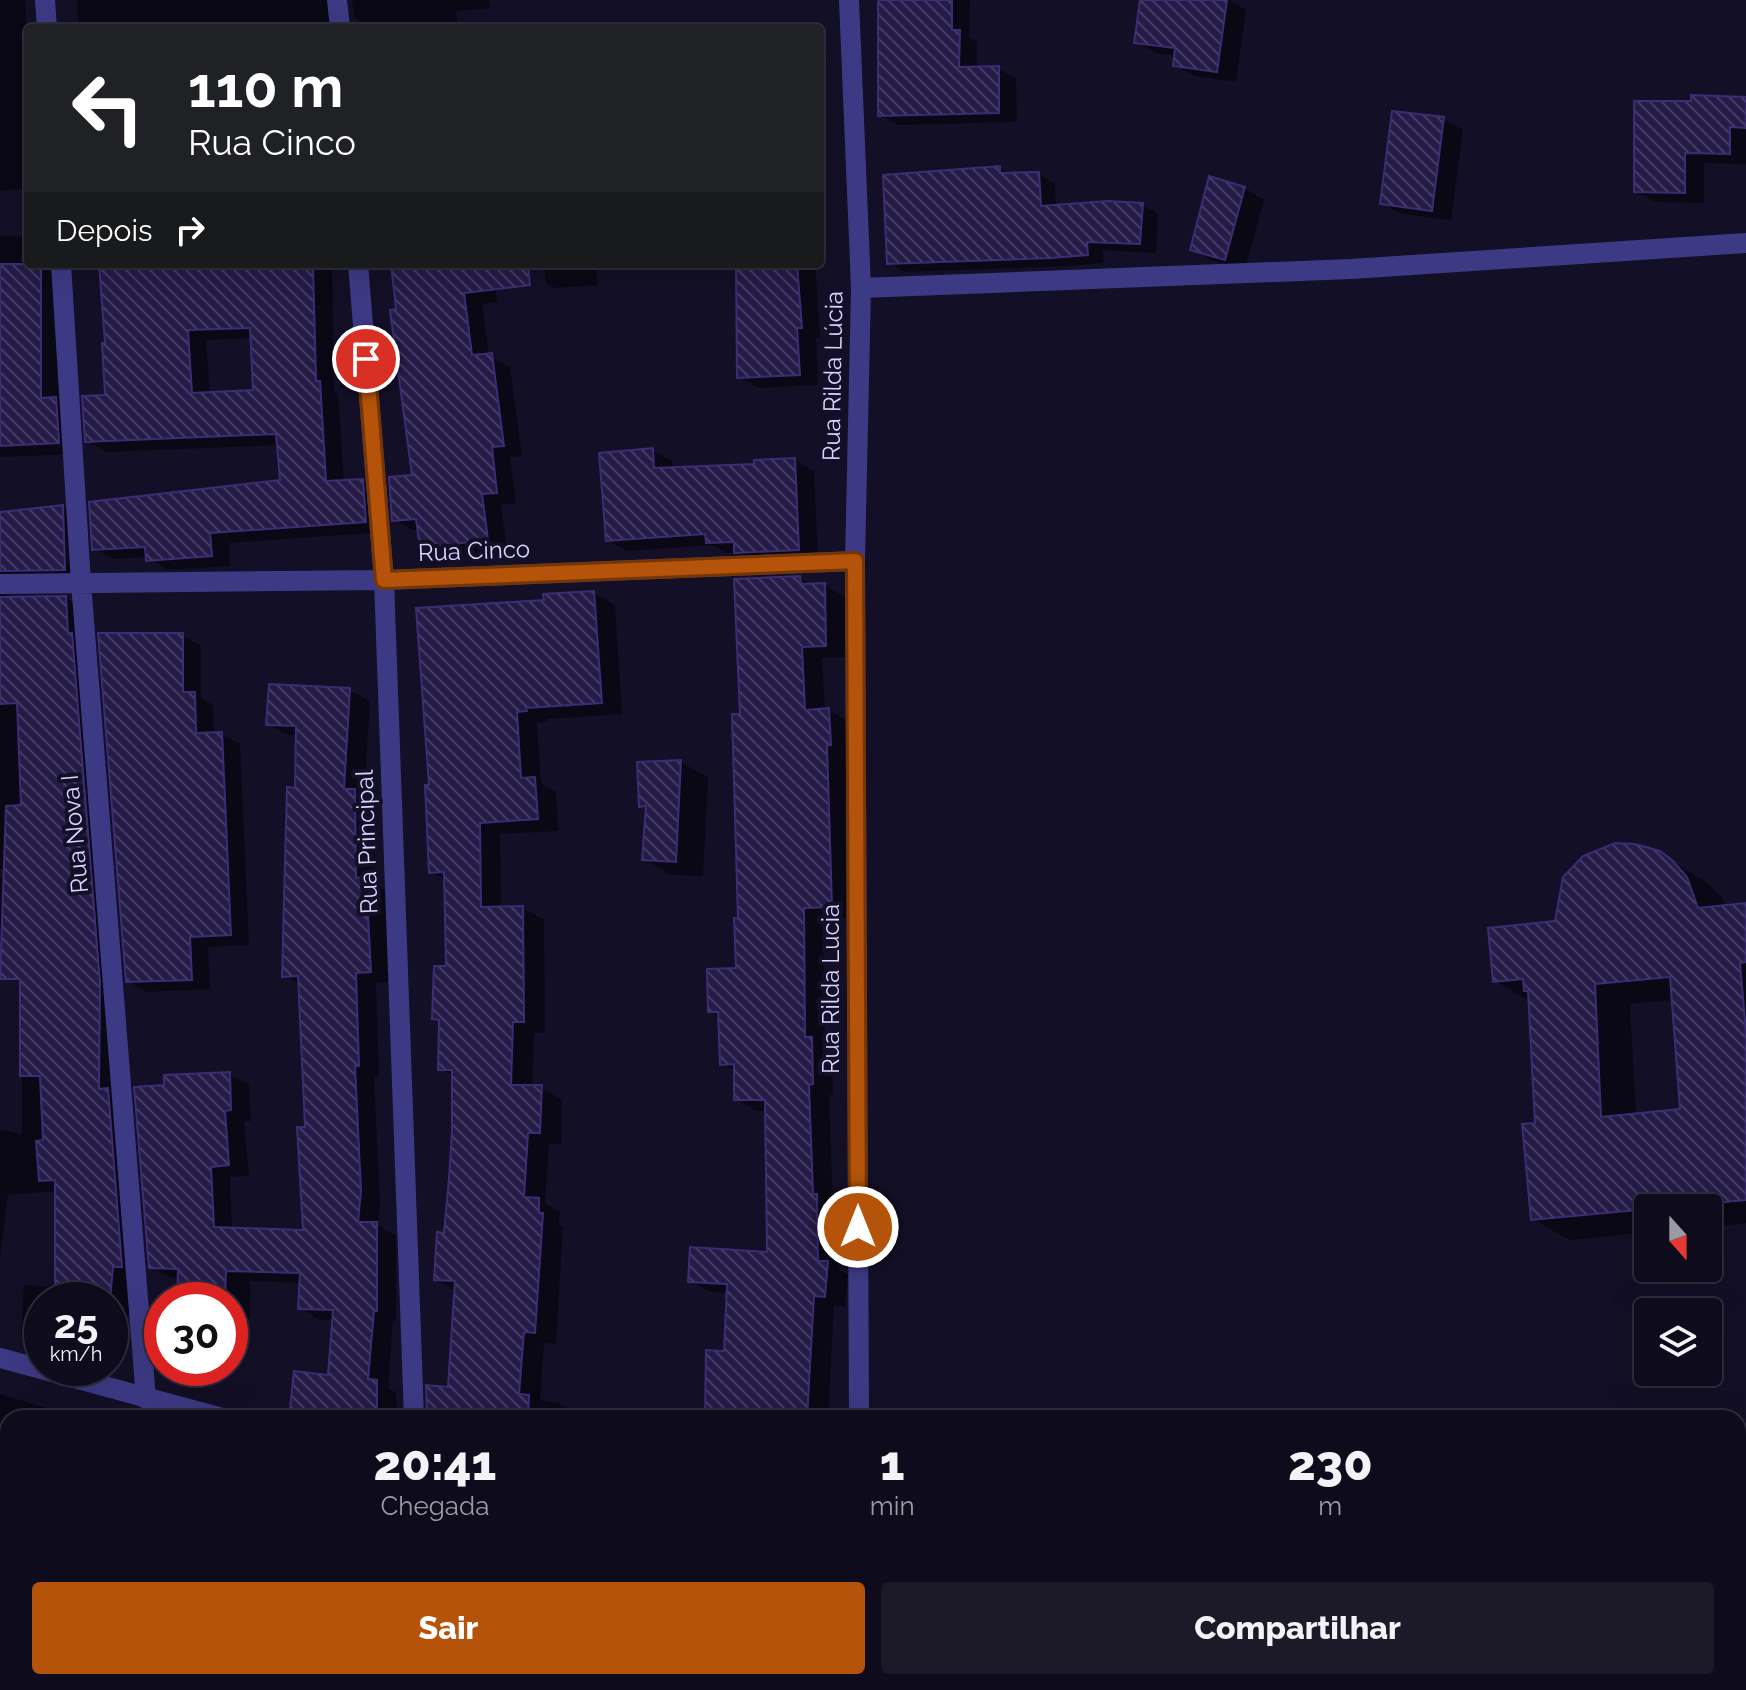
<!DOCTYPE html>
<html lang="pt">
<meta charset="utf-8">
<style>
:root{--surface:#0e0b1c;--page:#1c1929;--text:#f1f3f6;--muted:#9b9ba3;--line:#2e2b3b;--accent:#b45309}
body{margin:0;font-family:Raleway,sans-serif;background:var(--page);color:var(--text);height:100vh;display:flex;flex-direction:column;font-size:30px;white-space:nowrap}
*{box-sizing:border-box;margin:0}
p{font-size:26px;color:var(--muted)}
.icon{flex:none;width:44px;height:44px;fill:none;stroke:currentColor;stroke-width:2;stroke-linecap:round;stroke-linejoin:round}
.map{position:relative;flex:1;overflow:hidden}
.drawer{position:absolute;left:0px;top:1410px;width:1746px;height:280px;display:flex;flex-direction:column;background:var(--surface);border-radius:24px 24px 0 0;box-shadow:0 8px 32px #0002,0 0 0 2px var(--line)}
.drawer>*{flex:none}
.top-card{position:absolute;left:24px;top:24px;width:800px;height:244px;border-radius:8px;box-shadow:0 8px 32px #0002,0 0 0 2px var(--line);background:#202124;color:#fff;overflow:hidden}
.needle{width:52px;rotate:159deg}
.tools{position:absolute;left:1634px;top:1194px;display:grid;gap:16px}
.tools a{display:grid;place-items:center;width:88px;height:88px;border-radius:8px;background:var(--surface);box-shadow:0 8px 32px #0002,0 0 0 2px var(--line);font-size:40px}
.speed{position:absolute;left:24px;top:1282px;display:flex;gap:16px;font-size:40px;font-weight:700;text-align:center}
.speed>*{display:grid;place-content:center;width:104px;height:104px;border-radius:50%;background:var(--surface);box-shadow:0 8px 32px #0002,0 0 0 2px var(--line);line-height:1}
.speed small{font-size:20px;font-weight:400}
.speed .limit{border:12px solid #d22;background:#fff;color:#111}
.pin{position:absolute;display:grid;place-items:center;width:68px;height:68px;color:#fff;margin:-34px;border:4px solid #fff;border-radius:50%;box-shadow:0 2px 8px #0007}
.me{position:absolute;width:88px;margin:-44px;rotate:0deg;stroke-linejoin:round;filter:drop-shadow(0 0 6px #0008)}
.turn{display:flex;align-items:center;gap:28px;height:168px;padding:0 32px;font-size:36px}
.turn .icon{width:104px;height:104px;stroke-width:2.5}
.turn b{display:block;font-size:56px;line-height:68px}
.then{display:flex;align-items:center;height:76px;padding:0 32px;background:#0003;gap:16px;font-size:30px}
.eta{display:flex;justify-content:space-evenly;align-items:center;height:136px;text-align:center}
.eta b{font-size:48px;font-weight:800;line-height:56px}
.cta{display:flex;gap:16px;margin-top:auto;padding:16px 32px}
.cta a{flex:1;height:92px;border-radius:8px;background:var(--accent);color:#fff;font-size:32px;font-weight:800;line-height:92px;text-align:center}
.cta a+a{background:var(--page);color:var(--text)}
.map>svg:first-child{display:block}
</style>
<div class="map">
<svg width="1746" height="1690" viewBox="0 0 1746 1690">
<defs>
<pattern id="building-back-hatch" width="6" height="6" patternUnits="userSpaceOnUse" patternTransform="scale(2)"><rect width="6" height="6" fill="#241b47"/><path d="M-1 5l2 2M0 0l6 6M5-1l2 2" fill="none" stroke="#433b63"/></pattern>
</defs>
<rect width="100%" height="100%" fill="#130f26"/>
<path fill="#0007" fill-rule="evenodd" d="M0,0H25L28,51V188L0,191Z
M77,0H349L344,5V28H79Z
M352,0H489L490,8L456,11L458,28H372L354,17Z
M880,0H970L969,37L977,42V69L998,68L1016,79L1017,122L898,125L880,114Z
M1142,0H1229L1246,10L1236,82L1194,76L1175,65L1176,56L1156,53L1136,42Z
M1746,99V164L1704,163V203L1655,202L1636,191L1693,103Z
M1443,119L1463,130L1451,220L1402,214L1383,203Z
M1000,168L1011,175L1039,174L1055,184L1056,207L1142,205L1158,214L1156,253L1102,250L1104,263L1069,266L905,272L889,263Z
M1244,188L1264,200L1245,269L1211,260L1192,249Z
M0,236L28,237V264H61L78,454L0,457Z
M101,264H332L334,391L338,394L344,482L362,481L381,492L384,532L229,543L230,566L167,570L148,557L113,559L94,548L282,481L279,445L106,452L87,441L107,397V345ZM253,338L255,391L210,394L206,340Z
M393,264H493L497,302L482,304L489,356L510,367L522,456L510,457L516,503L501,505L507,550L441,558L422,547L420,530H413L394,519L414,477Z
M544,264H596L597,285L555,288L546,283Z
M737,264H815L820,338H816L818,385L759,388L739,377Z
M652,450L672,461V469L756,466L795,460L814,471L818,560L755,563L737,553H727L713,545L627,551L608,540Z
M63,507L82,518L83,580L8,588L6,597L66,598L85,609L132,1276L129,1315H110V1300H42V1348L21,1337L24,1285L57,1287V1191L8,1195L0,1257V1130L22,1134V879L0,869V514Z
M800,578L812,585H824L845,597L846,657L822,658L825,710H829L849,722L852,918L824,919L825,1047L832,1051L833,1095H829L833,1206L837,1208L838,1269L848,1275L845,1307L834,1306L828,1418H706L725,1354L729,1293L711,1292L690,1281L769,1254L767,1111H756L736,1099V1071L722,1064L720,1018L710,1011L738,970L742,716Z
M594,593L615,605L622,714L547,719V722L537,723L541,783L556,792L558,831L500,834L501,908H523L544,920L545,1033H534L532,1087H541L562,1100L561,1144H549L545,1203L560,1212L559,1225L563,1227L556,1344L544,1343L540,1400L560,1404L580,1418H429L450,1389L456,1291L436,1279L445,1235L454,1131V1077L440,1068L441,1022L434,1018L449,968L446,880L431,872V787L546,602Z
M183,635L201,646V698L213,705L214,734H222L240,744L249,945L208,947L210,989L146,992L128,981Z
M350,690L370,702L364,796L374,802L375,885L386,891L391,982L376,983L379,1076H374L380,1203L378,1225L396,1236V1321H393L388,1388L396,1393L397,1418H294L330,1377L334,1320H320L300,1308L301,1283L250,1281V1318H230V1300H179L180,1279L171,1278L151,1267L166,1087L229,1074L249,1085L251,1121H244L249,1176L230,1177L232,1229L305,1232L307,1129L300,985L284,975L297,790L298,736L288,735L268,724Z
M681,762L708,778L703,876L671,875L644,859L648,810L641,806Z
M1659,853L1708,883L1723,899L1725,907L1746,905V1223L1708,1227V1208H1648V1232L1569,1240L1533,1219L1538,1125L1531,1002L1495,981L1557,923ZM1674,1000L1682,1111L1636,1115L1630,1004Z
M0,877L10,882L0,946Z
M0,1394L80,1418H8V1498L0,1496Z
M472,1682H492L505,1690H471Z
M675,1682H802L801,1690H716Z
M881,1682H974V1690H881Z
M1636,1682H1696L1698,1690H1638Z"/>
<path fill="url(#building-back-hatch)" stroke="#3b2d73" stroke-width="2" fill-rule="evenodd" d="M878,0H952V30H960L959,67L999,66V113L878,116Z
M1140,0H1227L1217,72L1173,66L1175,48L1134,43Z
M1691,95L1746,97V128L1730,127V154L1685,153V193L1634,192V101H1691Z
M1392,111L1444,117L1432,211L1380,204Z
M1000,166V173L1039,172L1041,206L1108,201L1143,203L1140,244L1087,242L1088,255L1051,258L887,264L883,175Z
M1209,176L1245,187L1225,260L1190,250Z
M0,264H41V398L56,397L59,443L0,446Z
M99,264H313L316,381H320L326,481L363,479L366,522L210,533L212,556L146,561L145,547L92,550L89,502L280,480L276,434L85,442L82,396L105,395L102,343H105ZM250,328L253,390L192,393L188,330Z
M391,264H528L530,285L464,293L472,355L492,353L504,446L492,447L497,493L482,494L488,540L420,548L416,519L392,521L389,477L412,475L390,310L396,309Z
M736,264H797L802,328H797L800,375L737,378Z
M653,448L654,468L754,464V460L795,458L799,550L734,553V542L706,543L705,534L606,541L599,453Z
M63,505L65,570L0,571V512Z
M800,576L801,584L825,583L826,646L802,647L805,710L829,708L831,745H827L832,907L804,908L805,1037H812L813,1084L809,1085L813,1194H817L818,1261H828L825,1297L814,1296L807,1418H705L706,1350L724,1351L727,1284L688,1282L690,1247L767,1252L765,1100H734V1064L720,1065L718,1012H708L707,969L736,968L734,918H738L732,714H740L734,579Z
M594,591L602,703L526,708L527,711L517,712L521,778L535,777L538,819L480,823L481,907L523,906L524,1022H513L511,1085H542L540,1133H528L524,1197L539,1198V1213H543L535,1333L524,1332L519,1394L529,1395L528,1418H427L426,1385L448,1387L455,1281L434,1280L437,1232L444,1233L449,1178L452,1131V1070H438L439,1020L432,1019L434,966H446L444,872L429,873L425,785H429L416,608L544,600L543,594Z
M66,596L68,633H72L100,983L99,1089L108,1088L122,1267H113L110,1300H55V1180L39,1181L36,1141L43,1140L40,1076H20V979H0L6,806L21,805L17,703L0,704V597Z
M98,633H183V692H195L196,733L222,732L231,935L190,937L192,980L126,982Z
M269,684L350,688L344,789H355L356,878L366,877L371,972L356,973L359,1066H355L361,1191L358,1222H377V1311H374L368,1379L377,1380V1418H289L294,1371L328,1375L333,1310L298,1309L300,1273L226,1271L225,1300H177L178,1269L149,1268L134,1087L164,1085V1075L230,1072L231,1110L225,1111L229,1165L211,1167L214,1227L303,1230L297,1127H305L298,976L282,977L287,787L295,788L296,726L266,725Z
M681,760L676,862L642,860L646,806L639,807L637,762Z
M1615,843L1635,844L1660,851L1672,860L1687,877L1698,908L1746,903V962L1740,963L1746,1033V1200L1531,1220L1522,1124L1535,1123L1528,991H1524L1523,979L1493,982L1488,928L1555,921L1563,877L1583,856ZM1670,977L1680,1109L1601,1117L1595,984Z"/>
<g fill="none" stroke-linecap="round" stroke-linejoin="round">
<path stroke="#3d3a85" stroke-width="20" d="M45,0L47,28
M337,0L340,28
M849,0L861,288L855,561L859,1418
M61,264L81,583L146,1399
M358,264L384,580L414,1418
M861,288L1351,269L1746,243
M0,584L384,580L855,561
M0,1668L8,1670
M53,1682L83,1690
M426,1682V1690"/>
<path stroke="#3d3a85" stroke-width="20" d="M0,1358L222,1418
M1738,1490L1746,1489
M1738,1535L1746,1534"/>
</g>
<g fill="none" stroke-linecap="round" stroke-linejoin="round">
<g stroke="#753606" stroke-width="20">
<path id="route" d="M366,359L384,580L855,561L858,1227"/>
</g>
<use href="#route" stroke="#b45309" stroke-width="14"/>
</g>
<g text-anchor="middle" stroke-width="8" stroke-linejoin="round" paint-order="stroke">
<g font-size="24" fill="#d9d4ff" stroke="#130f26">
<text transform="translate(833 376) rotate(-89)" y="8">Rua Rilda Lúcia</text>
<text transform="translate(474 551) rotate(-2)" y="8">Rua Cinco</text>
<text transform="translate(75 834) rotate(-95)" y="8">Rua Nova I</text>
<text transform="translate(367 842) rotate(-92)" y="8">Rua Principal</text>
<text transform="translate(831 989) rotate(-90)" y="8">Rua Rilda Lucia</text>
</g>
</g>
</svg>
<div class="tools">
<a><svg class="needle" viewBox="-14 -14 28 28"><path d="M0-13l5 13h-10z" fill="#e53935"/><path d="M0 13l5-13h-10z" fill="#9b9ba3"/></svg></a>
<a><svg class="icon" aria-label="layers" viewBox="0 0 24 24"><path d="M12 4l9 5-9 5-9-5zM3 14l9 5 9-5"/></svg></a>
</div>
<div class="speed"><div>25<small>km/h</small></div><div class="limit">30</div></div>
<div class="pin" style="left:366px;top:359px;background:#d93025"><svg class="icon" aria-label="arrive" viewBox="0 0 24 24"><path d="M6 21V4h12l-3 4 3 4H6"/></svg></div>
<svg class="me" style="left:858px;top:1227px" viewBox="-20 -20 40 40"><circle r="17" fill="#b45309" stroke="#fff" stroke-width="3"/><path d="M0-11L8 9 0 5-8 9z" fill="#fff"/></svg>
<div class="top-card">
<div class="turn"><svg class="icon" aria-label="left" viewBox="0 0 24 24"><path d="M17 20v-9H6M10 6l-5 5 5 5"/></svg><div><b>110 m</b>Rua Cinco</div></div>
<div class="then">Depois<svg class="icon" aria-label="right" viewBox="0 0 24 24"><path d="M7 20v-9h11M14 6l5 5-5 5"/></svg></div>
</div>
<section class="drawer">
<div class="eta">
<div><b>20:41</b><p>Chegada</p></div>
<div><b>1</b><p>min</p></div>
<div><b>230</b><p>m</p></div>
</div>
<div class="cta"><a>Sair</a><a>Compartilhar</a></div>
</section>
</div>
